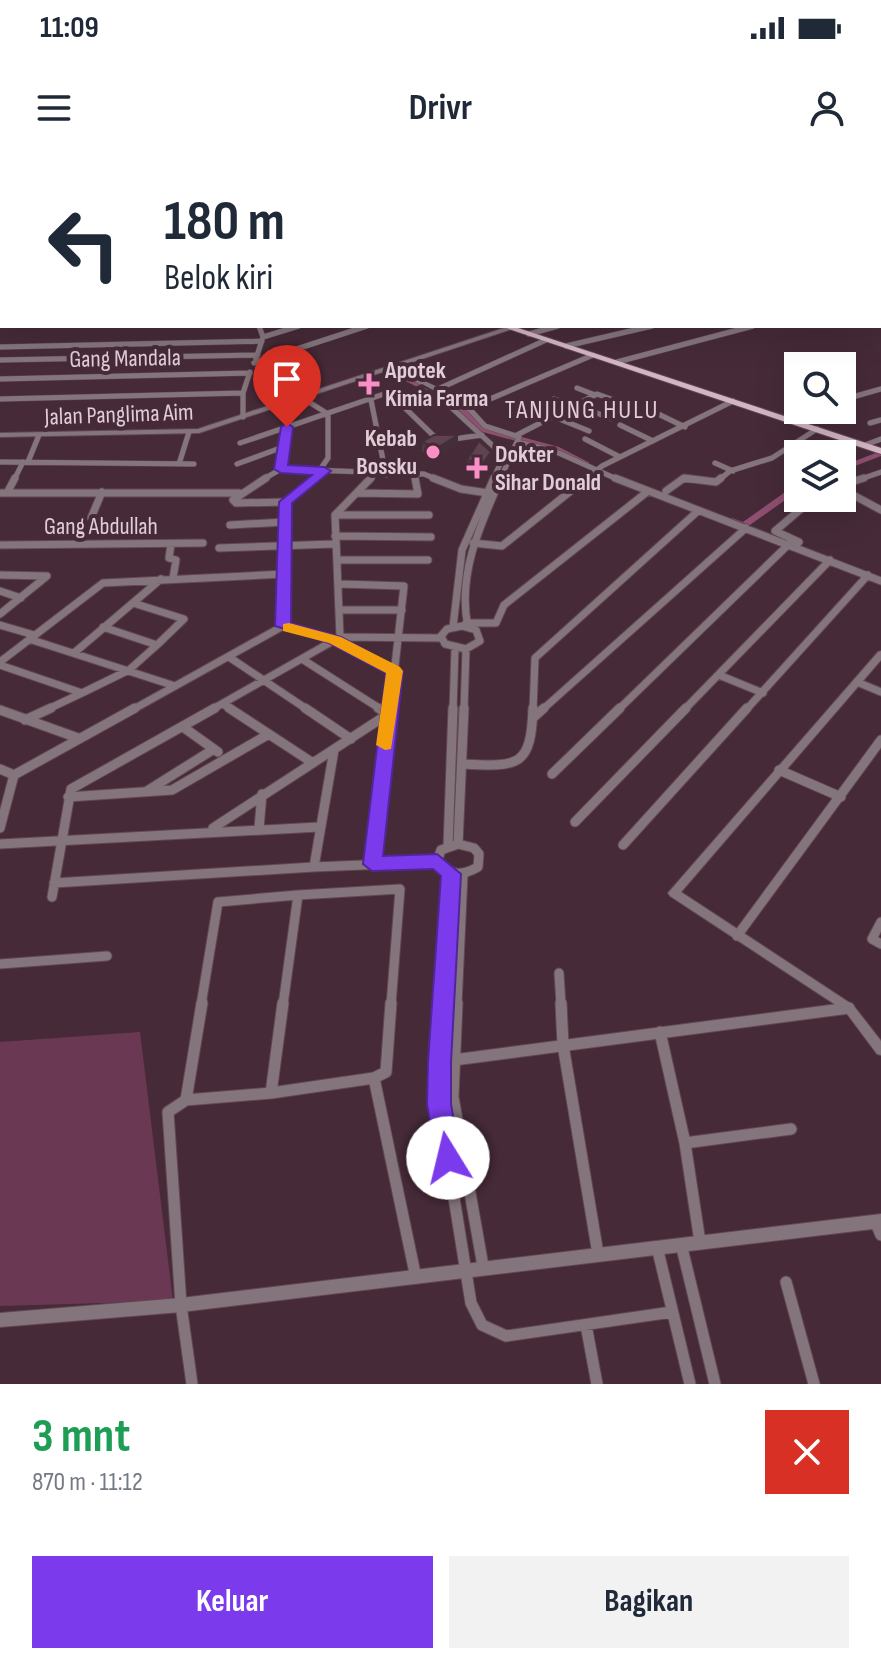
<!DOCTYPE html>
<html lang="id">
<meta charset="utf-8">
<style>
:root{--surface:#fff;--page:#f2f2f3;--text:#1f2937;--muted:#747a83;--accent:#7c3aed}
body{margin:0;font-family:"Sofia Sans Condensed",sans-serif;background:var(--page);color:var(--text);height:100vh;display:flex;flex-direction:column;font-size:30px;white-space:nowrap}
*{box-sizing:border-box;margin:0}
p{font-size:26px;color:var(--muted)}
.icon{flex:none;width:44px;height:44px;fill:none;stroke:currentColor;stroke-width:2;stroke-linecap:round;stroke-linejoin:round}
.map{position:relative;height:1224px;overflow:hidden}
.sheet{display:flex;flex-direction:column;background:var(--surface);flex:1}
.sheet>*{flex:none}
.banner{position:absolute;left:0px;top:0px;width:882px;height:168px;box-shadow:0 8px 32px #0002;background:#fff;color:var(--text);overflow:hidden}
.tools{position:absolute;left:784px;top:192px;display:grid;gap:16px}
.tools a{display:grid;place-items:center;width:72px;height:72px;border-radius:0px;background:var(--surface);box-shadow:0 8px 32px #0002;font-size:40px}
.pin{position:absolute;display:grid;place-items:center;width:68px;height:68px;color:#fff;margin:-82px -34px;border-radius:50% 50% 50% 0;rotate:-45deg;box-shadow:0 0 8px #0007}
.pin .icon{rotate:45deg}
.me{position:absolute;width:88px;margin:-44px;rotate:351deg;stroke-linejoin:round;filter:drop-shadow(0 0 6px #0008)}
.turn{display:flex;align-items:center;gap:28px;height:168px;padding:0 32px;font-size:36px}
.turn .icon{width:104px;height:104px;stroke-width:2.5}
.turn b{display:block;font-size:56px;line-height:68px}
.round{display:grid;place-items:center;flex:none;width:84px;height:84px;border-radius:0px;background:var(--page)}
.overview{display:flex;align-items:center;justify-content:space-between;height:136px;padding:0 32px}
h1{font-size:48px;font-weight:700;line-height:60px;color:#1e9e55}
.primary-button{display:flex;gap:16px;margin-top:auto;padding:16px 32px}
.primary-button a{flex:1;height:92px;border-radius:0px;background:var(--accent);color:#fff;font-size:32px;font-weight:700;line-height:92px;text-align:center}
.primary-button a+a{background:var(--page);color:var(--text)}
.status{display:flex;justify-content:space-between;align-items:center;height:56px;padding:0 40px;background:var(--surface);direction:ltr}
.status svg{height:22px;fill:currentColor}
header{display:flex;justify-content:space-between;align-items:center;height:104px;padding:0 32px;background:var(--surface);font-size:36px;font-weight:700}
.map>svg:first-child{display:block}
</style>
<div class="status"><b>11:09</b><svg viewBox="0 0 49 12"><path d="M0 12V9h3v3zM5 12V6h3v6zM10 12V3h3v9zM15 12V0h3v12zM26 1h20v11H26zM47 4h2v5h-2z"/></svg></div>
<header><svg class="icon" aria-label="menu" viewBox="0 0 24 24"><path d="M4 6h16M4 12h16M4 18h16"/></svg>Drivr<svg class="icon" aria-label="person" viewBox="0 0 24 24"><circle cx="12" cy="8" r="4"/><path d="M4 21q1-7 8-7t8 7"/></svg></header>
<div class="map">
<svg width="881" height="1224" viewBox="0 0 881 1224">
<rect width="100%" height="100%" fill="#462a38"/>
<path fill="#6a3852" d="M140,872L173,1141L0,1146V882Z"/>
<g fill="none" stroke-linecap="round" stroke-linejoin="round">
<path stroke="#8e4f70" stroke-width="2" d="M227,1L232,0
M468,2L474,0"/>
<path fill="#8e4f70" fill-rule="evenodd" d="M2,34V38L0,39V35Z
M2,43V47L0,48V44Z
M390,209L458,241L485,267L559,287L590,303L583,305L553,291L479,271L452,245L388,212L386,211Z
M881,291V296L842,311V306Z
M795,325H798V331L747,367H741L728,361L732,358L743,362Z"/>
<g stroke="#624754" stroke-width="5">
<path id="minor-far4" d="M172,0L178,2
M46,2L54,0
M71,2L78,0"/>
</g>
<g stroke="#624754" stroke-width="6">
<path id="minor-far3" d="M529,174L558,166
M263,177L299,166
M566,186L652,166
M0,187L262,181
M256,199L263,177L259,166
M0,200L258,195
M617,202L753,166
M254,203L367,166
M389,207L463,242L485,266L519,277L500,320
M0,219L250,213
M577,228L595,235
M436,230L546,180
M301,237L328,254V298L313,320
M440,237L506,298
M0,239L243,233
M554,239L572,245
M371,240L386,315
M842,240L881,229
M574,244L612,259
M404,247L439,281L482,275
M469,248L593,195
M650,250L685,267
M552,256L589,271
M243,257V233L250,212
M785,258L809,250
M870,263L881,260
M620,265L653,281
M517,275L597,234L636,248
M585,279L618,296
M517,282L552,290L619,320
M240,283L387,233
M865,285L881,279
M0,302L194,304
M28,302L39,275
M715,303L733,311
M179,304L189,272
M237,304L283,287
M281,309L424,314L438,320
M414,315L415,320
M14,320L23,302
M262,320L281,309L287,267
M369,320L375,314
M493,320L503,297
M585,320L602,306L733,241
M682,320H698
M719,320L730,311L772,298L817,269
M858,320L881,312"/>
</g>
<g stroke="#624754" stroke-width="9">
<path id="minor-far2" d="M266,318L233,340L236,343L285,342
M433,318L461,329L488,333
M615,318L881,421
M842,325L864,318
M842,329L881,350
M666,331L684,318L716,322L721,318
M0,333H239
M7,333L15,318
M357,333L418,334L415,318
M335,355H429
M91,358L102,332
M230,365L285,362
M335,376L431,377
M473,383L502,386L587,318
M171,384L169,398L176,400L173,418
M0,385L203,383
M794,387L799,382L775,371L814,338
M219,388L334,384
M338,400H428
M0,415L47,416L0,454
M340,424L404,426L390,550
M0,431L21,438
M133,443L184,459L157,485
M341,450H402
M466,463H496L504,445L647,332
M0,465L34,475
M283,466L335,480L395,511
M462,466L476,470L480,481L466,489L445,484L441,476L447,469Z
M453,467L462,390L494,318
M468,467C457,415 480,365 501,318
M340,477L442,478
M29,479L175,526
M74,493L161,419
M229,497L308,550
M302,499L382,550
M0,502L103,423L284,414
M0,505L82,533L46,550
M719,515L763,533
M857,522L881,532
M82,533L129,510L157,485L103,467
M223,544L232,550
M132,550L283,466L285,342L316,318
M211,550L340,477L335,355L371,318
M453,550L455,488
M464,550L466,489
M533,550L535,498L698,351
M542,550L746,368
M618,550L789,384
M684,550L830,400
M746,550L868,415"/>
</g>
<g stroke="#624754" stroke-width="11">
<path id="minor-far1" d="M229,548L313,603
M305,548L351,579
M0,550L78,578
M533,558L544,548
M25,560L51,548
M183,567L218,592
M463,604C519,607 531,607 533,548
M0,609L14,615
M779,610L841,637
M552,614L620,548
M147,631L214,589
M68,637L172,630L269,574
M575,662L686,548
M0,668L14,615L135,548
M213,668L388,554L378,548
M259,668L262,634
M0,684L319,667
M458,684L464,548
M458,684L474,688L479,694L478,707C460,717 453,715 437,702L441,690Z
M623,685L747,548
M448,686L453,548
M372,704L390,548
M314,707L437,702
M54,723L314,707L334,590
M298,735L400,729L391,845
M52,737L71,629L215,548
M881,762L872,779L881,784
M737,776L881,580
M0,804L107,796
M559,813L561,845
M201,845L218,742L298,735L283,845
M440,845L451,714
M457,845L463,715"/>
</g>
<g stroke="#624754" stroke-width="13">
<path id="minor" d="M391,843L386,912L374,918L416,1118
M441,843L439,945L471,1143L482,1165L506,1176L672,1152
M457,843L453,937L483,1106
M561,843L563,885L598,1094
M660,872L685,983
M439,902L849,848
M271,933L283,843
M186,940L202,843
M875,1061L881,1075
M700,1082L685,983L791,969
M681,1084L715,1224
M657,1087L690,1224
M786,1122L814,1224
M586,1165L597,1224
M192,1224L181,1145L168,952L186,940L271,933L374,918"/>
</g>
<g stroke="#624754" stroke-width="2">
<path id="tertiary" d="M0,12H2V14H0Z
M510,166L512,167V169L199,273L0,277V273L198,269Z
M881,491V500L681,732L853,845L881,881V895L877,894L845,851L670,736L668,733L878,492Z
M881,1054V1068L181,1152L0,1167V1153L181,1138Z"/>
</g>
<g stroke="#624754" stroke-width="2">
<path id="primary" d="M500,166H512L881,288V294Z"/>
</g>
<g stroke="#624754" stroke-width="2">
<path id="trunk" d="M0,38H2L0,43Z"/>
</g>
<use href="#minor-far4" stroke="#84757c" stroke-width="4"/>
<use href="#minor-far3" stroke="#84757c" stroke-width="5"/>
<use href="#minor-far2" stroke="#84757c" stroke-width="7"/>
<use href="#minor-far1" stroke="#84757c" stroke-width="9"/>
<use href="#minor" stroke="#84757c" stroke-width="11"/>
<use href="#tertiary" fill="#84757c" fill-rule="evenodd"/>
<use href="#primary" fill="#d3b5c3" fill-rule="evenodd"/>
<use href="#trunk" fill="#e3c2d1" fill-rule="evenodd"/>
</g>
<path fill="#533946" d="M411,230L438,234V243L429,247L411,238Z
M422,282L458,284L437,297L422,292Z
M467,300L490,301L482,313L467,310Z"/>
<path fill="#432e39" d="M438,234V243L429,247V238Z
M458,275V284L437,297V288Z
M491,292L490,301L482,313L483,303Z"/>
<path fill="#604251" stroke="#432e39" stroke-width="2" d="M422,225L438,234L429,238L411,230Z
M434,275H458L437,288L422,282Z
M479,281L491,292L483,303L467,300Z"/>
<path fill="#7c3aed" stroke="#51269a" stroke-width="2" d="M287,263L293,267L288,305L324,307L331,311L292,343L291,463L341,477L403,511L383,696L437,694L461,714L451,902V944L460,998L456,1006L448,1009L439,1006L436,998L427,944L428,902L441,716L433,709L372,711L363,704L386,513L329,483L275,466L279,342L312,315L281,313L274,309L281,267Z"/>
<path fill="#f59e0b" d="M289,463L341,477L400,507L403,511L391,589L385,590L376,585L386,513L329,483L283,471V464Z"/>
<g fill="#fa8fc7" stroke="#462a38" stroke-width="3">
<path d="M365 212h8v8h8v8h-8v8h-8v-8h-8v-8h8z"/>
<circle cx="433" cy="292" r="8"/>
<path d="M473 296h8v8h8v8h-8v8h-8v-8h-8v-8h8z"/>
</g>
<g text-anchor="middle" stroke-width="8" stroke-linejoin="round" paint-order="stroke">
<g font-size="24" fill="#e0cdd6" stroke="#462a38">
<text transform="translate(125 198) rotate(-1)" y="8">Gang Mandala</text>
<text transform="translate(119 254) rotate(-2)" y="8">Jalan Panglima Aim</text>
<text x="101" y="374">Gang Abdullah</text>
</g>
<g font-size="24" font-weight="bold" fill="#e0cdd6" stroke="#462a38" text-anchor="start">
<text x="385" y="218">Apotek<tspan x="385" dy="28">Kimia Farma</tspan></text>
<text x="417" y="286" text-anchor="end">Kebab<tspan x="417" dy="28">Bossku</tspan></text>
<text x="495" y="302">Dokter<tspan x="495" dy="28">Sihar Donald</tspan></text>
</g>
<g font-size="26" letter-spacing="2" fill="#e0cdd6" stroke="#462a38">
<text x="582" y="258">TANJUNG HULU</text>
</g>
</g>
</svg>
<div class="tools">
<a><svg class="icon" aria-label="search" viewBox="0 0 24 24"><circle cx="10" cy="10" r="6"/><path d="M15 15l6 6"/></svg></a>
<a><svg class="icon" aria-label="layers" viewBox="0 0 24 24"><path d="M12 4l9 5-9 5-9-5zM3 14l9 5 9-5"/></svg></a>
</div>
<div class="pin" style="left:287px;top:267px;background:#d93025"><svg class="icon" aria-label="arrive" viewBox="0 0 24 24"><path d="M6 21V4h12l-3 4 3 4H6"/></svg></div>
<svg class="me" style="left:448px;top:998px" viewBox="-20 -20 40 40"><circle r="19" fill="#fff"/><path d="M0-13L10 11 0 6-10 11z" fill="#7c3aed"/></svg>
<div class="banner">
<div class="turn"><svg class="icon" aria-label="left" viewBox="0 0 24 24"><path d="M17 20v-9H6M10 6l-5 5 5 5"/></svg><div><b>180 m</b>Belok kiri</div></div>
</div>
</div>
<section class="sheet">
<div class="overview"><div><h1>3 mnt</h1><p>870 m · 11:12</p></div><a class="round" style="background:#d93025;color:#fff"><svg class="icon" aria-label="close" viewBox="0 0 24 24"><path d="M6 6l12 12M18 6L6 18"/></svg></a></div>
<div class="primary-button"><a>Keluar</a><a>Bagikan</a></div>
</section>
